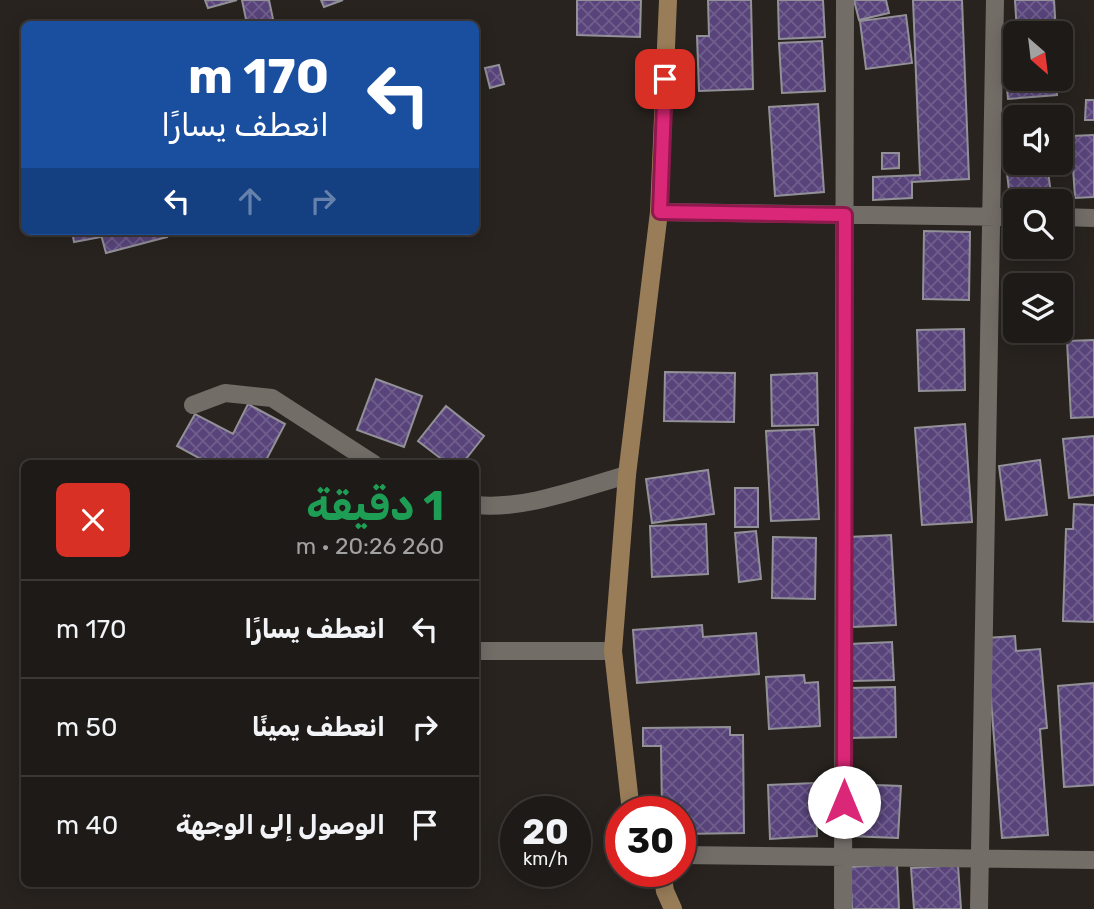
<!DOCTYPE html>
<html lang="ar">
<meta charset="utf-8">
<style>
:root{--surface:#1e1a17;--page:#262320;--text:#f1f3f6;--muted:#a1a1a1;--line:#3c3836}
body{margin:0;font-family:Rubik,"Noto Naskh Arabic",sans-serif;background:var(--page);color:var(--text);direction:rtl;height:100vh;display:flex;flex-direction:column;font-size:26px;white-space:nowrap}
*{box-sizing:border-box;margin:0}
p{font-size:23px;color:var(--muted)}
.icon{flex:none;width:38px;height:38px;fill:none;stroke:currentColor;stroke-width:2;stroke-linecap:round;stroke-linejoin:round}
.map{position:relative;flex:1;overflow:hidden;direction:ltr}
.drawer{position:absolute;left:21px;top:460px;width:458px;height:427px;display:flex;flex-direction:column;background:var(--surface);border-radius:10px;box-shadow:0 4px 18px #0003,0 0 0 2px var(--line);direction:rtl}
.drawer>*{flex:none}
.top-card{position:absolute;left:21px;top:21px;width:458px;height:214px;border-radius:10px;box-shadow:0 4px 18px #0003,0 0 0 2px var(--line);direction:rtl;background:#1a4fa0;color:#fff;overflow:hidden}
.needle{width:46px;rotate:152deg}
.fabs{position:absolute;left:1003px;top:21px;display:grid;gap:14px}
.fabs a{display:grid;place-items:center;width:70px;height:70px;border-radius:10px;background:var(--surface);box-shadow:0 4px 18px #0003,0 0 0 2px var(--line);font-size:35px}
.speed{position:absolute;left:500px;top:796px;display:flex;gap:14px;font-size:35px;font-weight:700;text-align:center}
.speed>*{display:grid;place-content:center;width:91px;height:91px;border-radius:50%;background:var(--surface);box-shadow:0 4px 18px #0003,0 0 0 2px var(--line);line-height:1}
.speed small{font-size:18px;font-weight:400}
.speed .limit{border:10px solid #d22;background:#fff;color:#111}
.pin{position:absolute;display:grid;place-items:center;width:60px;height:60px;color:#fff;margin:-30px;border-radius:14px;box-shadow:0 4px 10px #0006}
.me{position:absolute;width:77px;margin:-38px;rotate:0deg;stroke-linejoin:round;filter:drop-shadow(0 0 5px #0008)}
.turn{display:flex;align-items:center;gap:24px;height:147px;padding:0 35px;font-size:32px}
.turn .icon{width:91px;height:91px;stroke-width:2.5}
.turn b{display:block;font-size:49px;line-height:60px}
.lanes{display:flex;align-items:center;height:66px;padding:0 35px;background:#0003;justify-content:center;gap:35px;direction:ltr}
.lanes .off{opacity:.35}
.round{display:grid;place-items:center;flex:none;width:74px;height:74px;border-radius:10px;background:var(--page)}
.headline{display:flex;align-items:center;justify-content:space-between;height:119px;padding:0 35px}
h1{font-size:42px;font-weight:700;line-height:52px;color:#1e9e55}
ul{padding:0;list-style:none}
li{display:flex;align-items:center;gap:21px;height:98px;padding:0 35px;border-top:2px solid var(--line)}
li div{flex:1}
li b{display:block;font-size:26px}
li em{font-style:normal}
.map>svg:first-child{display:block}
</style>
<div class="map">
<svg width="1094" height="909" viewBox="0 0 1094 909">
<defs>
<pattern id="building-cross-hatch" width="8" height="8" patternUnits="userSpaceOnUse" patternTransform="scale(1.75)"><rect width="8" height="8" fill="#58447b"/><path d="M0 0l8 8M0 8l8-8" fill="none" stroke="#705e8d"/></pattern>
</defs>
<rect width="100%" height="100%" fill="#28231f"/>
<path fill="url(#building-cross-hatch)" stroke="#939198" stroke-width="2" d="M205,0H237L208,8Z
M242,0H269L274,24H247Z
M321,0H343L324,7Z
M577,0H641L640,37L577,35Z
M708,0H751L753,89L699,91L697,36H709Z
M778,0H823L825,37L779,39Z
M854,0H886L889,13L859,20Z
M913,0H962L969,179L912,182V198L873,200V177L920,175Z
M1015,0H1054L1056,33H1017Z
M906,15L912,63L866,69L860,21Z
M822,41L825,91L782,93L779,43Z
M1015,41V79H1056L1057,95L1008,99L1003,42Z
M499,65L504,84L490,88L485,68Z
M1086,100H1094V120H1085Z
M818,104L824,192L775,196L769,107Z
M1094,135V197L1075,198L1071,136Z
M1015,138V163H1047L1051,194L1010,199L1003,139Z
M882,153H899V168L882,169Z
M72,231H100L101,237L74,242Z
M100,231H165L167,237L106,253Z
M924,231L970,232L969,300L923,299Z
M964,329L965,390L919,391L917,330Z
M1094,340V417L1071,418L1067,341Z
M665,372L735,373L734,422L664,421Z
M817,373L818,425L772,426L771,375Z
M376,379L422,396L404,447L357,430Z
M248,404L285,424L264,464H210L177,446L195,414L233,434Z
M446,406L484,436L462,464H448L418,441Z
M965,424L972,522L922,525L915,428Z
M814,429L819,519L771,521L766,431Z
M1094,436V495L1069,498L1063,439Z
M1040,460L1047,515L1006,520L999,466Z
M708,470L714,514L652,523L646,479Z
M735,488H758V527H735Z
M1074,504L1094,505V622L1063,621L1066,529H1073Z
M706,524L708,574L652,577L650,526Z
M756,531L761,579L739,582L735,533Z
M891,535L896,625L853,627L848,537Z
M773,537L816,538L815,599L772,598Z
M702,625L703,637L756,633L759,674L637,683L633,630Z
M1015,636L1016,651L1040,649L1047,728L1040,729L1048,835L1002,838L986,638Z
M892,642L894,680L851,681L849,644Z
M804,675L805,683L818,682L820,726L769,729L766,677Z
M1094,683V785L1064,787L1058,686Z
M895,687L896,737L850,738L849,688Z
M730,727V735H743L744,833L681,834V812H662L661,746H643V728Z
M815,783L817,836L770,839L768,785Z
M850,784L901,786L898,838L848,836Z
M897,864L899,909H852L850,867Z
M958,865L961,909H914L911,868Z"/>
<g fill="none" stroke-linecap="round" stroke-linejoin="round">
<path stroke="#736d68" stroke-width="18" d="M659,212L1015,217
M1060,217L1094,218
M193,405L225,393L272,398L374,464
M476,505C525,510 580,488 627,475
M476,651H613
M681,855L1094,860
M843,909L845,0
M979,909L995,0"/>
<path stroke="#987d58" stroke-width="18" d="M631,812L613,651L627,475L659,212L668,0
M662,872L665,891L673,909"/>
</g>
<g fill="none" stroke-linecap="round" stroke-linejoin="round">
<g stroke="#8e194d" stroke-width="18">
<path id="route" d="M665,79L660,212L845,215L844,802"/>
</g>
<use href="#route" stroke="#db2777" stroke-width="12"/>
</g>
</svg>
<div class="fabs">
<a><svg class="needle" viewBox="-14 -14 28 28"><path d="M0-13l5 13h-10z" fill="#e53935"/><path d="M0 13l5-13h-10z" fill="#a1a1a1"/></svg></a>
<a><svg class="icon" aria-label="sound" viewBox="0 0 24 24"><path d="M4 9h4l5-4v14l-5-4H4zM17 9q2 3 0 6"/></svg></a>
<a><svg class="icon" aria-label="search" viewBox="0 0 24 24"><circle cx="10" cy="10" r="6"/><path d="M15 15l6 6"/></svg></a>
<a><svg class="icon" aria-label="layers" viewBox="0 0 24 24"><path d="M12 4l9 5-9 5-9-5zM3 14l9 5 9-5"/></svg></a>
</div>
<div class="speed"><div>20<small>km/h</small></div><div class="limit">30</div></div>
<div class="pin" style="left:665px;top:79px;background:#d93025"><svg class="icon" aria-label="arrive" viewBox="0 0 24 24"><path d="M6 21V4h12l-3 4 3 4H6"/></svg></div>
<svg class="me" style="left:844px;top:802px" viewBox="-20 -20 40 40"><circle r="19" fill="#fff"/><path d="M0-13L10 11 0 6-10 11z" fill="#db2777"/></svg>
<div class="top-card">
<div class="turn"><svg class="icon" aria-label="left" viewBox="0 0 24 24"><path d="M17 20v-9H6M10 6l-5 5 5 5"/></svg><div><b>170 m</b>انعطف يسارًا</div></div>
<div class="lanes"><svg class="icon" aria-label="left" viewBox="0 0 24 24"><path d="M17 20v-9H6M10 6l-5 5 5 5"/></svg><svg class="icon off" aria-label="ahead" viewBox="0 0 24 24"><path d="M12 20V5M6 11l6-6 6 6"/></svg><svg class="icon off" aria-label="right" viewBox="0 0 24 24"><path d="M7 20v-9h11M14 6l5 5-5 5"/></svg></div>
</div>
<section class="drawer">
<div class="headline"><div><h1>1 دقيقة</h1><p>260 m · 20:26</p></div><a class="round" style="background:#d93025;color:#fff"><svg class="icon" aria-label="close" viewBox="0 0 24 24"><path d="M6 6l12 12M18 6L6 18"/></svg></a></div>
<ul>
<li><svg class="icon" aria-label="left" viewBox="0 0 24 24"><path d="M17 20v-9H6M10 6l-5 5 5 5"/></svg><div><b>انعطف يسارًا</b></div><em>170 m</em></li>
<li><svg class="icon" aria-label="right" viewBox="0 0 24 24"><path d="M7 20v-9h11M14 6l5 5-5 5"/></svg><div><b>انعطف يمينًا</b></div><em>50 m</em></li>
<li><svg class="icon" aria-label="arrive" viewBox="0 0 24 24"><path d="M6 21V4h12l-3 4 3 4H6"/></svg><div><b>الوصول إلى الوجهة</b></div><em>40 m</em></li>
</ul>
</section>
</div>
